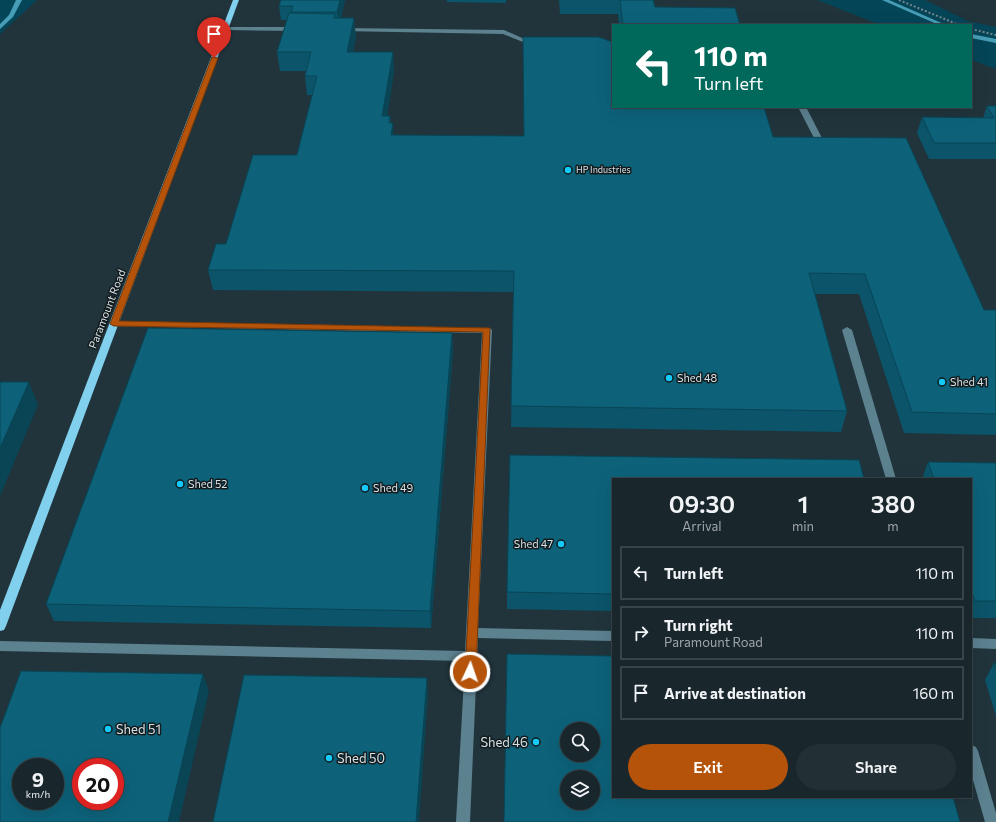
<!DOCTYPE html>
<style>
:root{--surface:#19272d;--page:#222f35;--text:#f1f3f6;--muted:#9fa5aa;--line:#374449;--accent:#b45309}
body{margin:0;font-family:Commissioner,sans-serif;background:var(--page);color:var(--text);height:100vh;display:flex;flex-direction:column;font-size:15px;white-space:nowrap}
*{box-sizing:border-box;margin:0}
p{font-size:13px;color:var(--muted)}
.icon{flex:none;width:22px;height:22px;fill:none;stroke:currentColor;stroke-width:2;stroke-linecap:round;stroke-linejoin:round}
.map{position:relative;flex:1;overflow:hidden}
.sheet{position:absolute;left:612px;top:478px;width:360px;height:320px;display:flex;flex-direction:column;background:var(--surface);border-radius:0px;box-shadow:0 4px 16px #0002,0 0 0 1px var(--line)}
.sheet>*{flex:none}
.top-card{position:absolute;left:612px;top:24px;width:360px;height:84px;border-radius:0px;box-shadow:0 4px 16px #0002,0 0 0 1px var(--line);background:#00695c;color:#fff;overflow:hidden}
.fabs{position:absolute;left:560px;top:722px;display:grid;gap:8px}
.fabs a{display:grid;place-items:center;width:40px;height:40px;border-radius:50%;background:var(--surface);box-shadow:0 4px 16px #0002,0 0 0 1px var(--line);font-size:20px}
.speed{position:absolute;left:12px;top:758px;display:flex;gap:8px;font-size:20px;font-weight:700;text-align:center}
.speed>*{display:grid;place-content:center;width:52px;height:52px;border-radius:50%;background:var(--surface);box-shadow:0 4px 16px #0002,0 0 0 1px var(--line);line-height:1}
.speed small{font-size:10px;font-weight:400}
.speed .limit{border:6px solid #d22;background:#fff;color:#111}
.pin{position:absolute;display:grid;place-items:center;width:34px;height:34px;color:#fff;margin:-41px -17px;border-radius:50% 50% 50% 0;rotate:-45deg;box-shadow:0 0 4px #0007}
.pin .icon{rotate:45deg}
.me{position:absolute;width:44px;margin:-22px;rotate:3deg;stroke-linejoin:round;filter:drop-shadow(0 0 3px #0008)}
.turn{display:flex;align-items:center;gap:14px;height:84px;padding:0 16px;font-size:18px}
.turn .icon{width:52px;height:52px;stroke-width:2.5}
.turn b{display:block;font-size:28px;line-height:34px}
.eta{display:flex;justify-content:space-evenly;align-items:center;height:68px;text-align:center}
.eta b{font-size:24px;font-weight:600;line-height:28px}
.action{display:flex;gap:8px;margin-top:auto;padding:8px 16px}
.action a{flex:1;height:46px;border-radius:24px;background:var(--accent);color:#fff;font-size:16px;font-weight:600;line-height:46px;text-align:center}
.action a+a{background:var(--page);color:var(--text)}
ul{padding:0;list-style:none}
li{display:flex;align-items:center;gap:12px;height:54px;margin:0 8px 6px;padding:0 8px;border:2px solid var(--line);border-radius:0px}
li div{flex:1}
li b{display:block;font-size:15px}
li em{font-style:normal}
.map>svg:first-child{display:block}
</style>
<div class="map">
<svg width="996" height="822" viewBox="0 0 996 822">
<rect width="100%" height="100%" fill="#21343c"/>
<path fill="#054558" d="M0,0H37L0,34Z
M817,0H925L968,21L996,27V69L971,60V25H881Z"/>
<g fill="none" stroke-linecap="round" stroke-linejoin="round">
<path fill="#469eb6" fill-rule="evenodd" d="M16,0H22L13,17L0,29V24L9,15Z
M882,0H889L946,25H939Z
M971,34L996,39V43L971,38Z"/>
<path stroke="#77868d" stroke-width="2" stroke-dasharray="2 2" stroke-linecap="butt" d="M899,0L959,25
M971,29L996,35"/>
<path fill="#5c818f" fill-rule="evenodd" d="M224,27H298L301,29L298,31L226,30L223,28Z
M342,28L504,30L538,45L533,46L503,34L340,31L339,30Z
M798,107H806L822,138L821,140H818L814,138Z
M114,321L490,328L492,330L478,628L613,631V641L478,638L470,822H456L465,661L0,651V641L465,651L482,333L111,326L109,324L111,322Z
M847,327L852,330L896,479H886L842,330Z
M971,638L996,639V649L971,648Z
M971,745L976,747L978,751L996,813V822H985L971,773Z"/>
<path fill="#81d0ed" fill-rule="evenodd" d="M233,0H239L6,626L4,630L0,631V610Z"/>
</g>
<path fill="#0b5469" d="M281,0H345L341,18L356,37L353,52H393L394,71L387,116H390L391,123H393V135L524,136L523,37L773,137L984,310H996V435L904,433L859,294H815L847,411L841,432L511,427L513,292L213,290L208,270L226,244L297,155L312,95H307L305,76L306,71H280L277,52L287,20H281L279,6Z
M447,0H506V3L447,2Z
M559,0H653L655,7L740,25H619L618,14H560Z
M987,106H996V159H929L917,133L922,117L983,118Z
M452,333L453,351L431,628L54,621L46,604Z
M928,462L996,463V618H971V479H922Z
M613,479V611L507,609V592Z
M994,663H996V716L985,680Z"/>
<path fill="#094555" d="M340,0H345L339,26L337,12Z
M354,18L356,37L349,71L347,52Z
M393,52L394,71L384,135L382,116Z
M390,116L391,131L393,123L394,143L392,155L389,123Z
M452,333L453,351L431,628L430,611Z
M29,382L38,405L0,496V448Z
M203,674L209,691L179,822H168Z
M427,678L428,695L419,822H416Z"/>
<path fill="#0d627a" stroke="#094555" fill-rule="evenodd" d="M281,0H340L337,12H291L293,6H279Z
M620,0H653L655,7L735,8L740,25H623Z
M289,13L335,14L334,18H354L347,52H393L382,116H390L389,123H393L391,135L524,136L523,37H598L613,42V107H764L773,137L906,138L984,310H996V414L912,412L865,274L809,273L847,411L511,406L514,271L208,270L216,244H226L253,155H297L317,76H305L311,52H277Z
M987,106H996V143H934L922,117L994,118Z
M148,328L452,333L430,611L46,604Z
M0,382H29L0,448Z
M510,455L859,460L864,479H613V594L507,592Z
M928,462L996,463V601H975L971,589V479H934Z
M507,654L613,656V797H953L960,822H504ZM567,729H593V755H567ZM567,777H593V803H567Z
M994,663H996V669Z
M21,671L203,674L168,822H0V728ZM21,767H55V801H21ZM81,767H115V801H81Z
M244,675L427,678L416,822H213Z"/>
<path fill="#b45309" stroke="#753606" d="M212,57L218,58L119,321L490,328L476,672L474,675L470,676L466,675L465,672L483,332L114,326L110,324Z"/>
<g fill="#13cafb" stroke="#121b1e" stroke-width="1.5">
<circle cx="568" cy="170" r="4"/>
<circle cx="669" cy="378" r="4"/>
<circle cx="942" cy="382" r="4"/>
<circle cx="180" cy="484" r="4"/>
<circle cx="365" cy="488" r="4"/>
<circle cx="561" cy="544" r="4"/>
<circle cx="108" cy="729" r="4"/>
<circle cx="536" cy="742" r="4"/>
<circle cx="329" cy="758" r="4"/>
</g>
<g text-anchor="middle" stroke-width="3" stroke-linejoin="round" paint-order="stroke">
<g font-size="9" fill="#d6e1e6" stroke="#121b1e" text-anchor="start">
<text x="576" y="173">HP Industries</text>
</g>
<g font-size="11" fill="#d6e1e6" stroke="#121b1e">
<text transform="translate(107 309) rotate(-69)" y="4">Paramount Road</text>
</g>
<g font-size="11" fill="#d6e1e6" stroke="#121b1e" text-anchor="start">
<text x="677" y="382">Shed 48</text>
<text x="950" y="386">Shed 41</text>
<text x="188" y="488">Shed 52</text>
<text x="373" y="492">Shed 49</text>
<text x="553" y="548" text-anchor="end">Shed 47</text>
</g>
<g font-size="13" fill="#d6e1e6" stroke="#121b1e" text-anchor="start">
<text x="116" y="734">Shed 51</text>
<text x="528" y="747" text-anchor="end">Shed 46</text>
<text x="337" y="763">Shed 50</text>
</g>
</g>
</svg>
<div class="fabs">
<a><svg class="icon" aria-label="search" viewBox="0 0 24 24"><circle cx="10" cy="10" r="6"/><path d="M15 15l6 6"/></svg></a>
<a><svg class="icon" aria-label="layers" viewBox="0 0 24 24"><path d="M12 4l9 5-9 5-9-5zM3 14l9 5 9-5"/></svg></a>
</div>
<div class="speed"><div>9<small>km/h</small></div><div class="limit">20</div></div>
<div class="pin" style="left:214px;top:58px;background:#d93025"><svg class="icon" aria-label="arrive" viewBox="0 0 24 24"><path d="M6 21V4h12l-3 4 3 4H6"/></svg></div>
<svg class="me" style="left:470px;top:672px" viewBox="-20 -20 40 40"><circle r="17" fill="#b45309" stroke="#fff" stroke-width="3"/><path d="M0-11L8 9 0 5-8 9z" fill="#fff"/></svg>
<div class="top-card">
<div class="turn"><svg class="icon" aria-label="left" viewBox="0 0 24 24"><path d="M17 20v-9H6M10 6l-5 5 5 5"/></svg><div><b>110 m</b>Turn left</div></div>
</div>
<section class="sheet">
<div class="eta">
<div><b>09:30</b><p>Arrival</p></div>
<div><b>1</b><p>min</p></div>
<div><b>380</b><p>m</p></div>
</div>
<ul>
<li><svg class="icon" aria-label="left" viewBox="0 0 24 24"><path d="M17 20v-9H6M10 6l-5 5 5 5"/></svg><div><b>Turn left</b></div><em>110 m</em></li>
<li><svg class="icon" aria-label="right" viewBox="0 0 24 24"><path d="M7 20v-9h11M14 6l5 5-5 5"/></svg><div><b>Turn right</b><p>Paramount Road</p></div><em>110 m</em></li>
<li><svg class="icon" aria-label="arrive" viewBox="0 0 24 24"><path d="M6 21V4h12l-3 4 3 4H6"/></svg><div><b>Arrive at destination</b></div><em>160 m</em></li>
</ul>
<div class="action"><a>Exit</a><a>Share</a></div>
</section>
</div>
